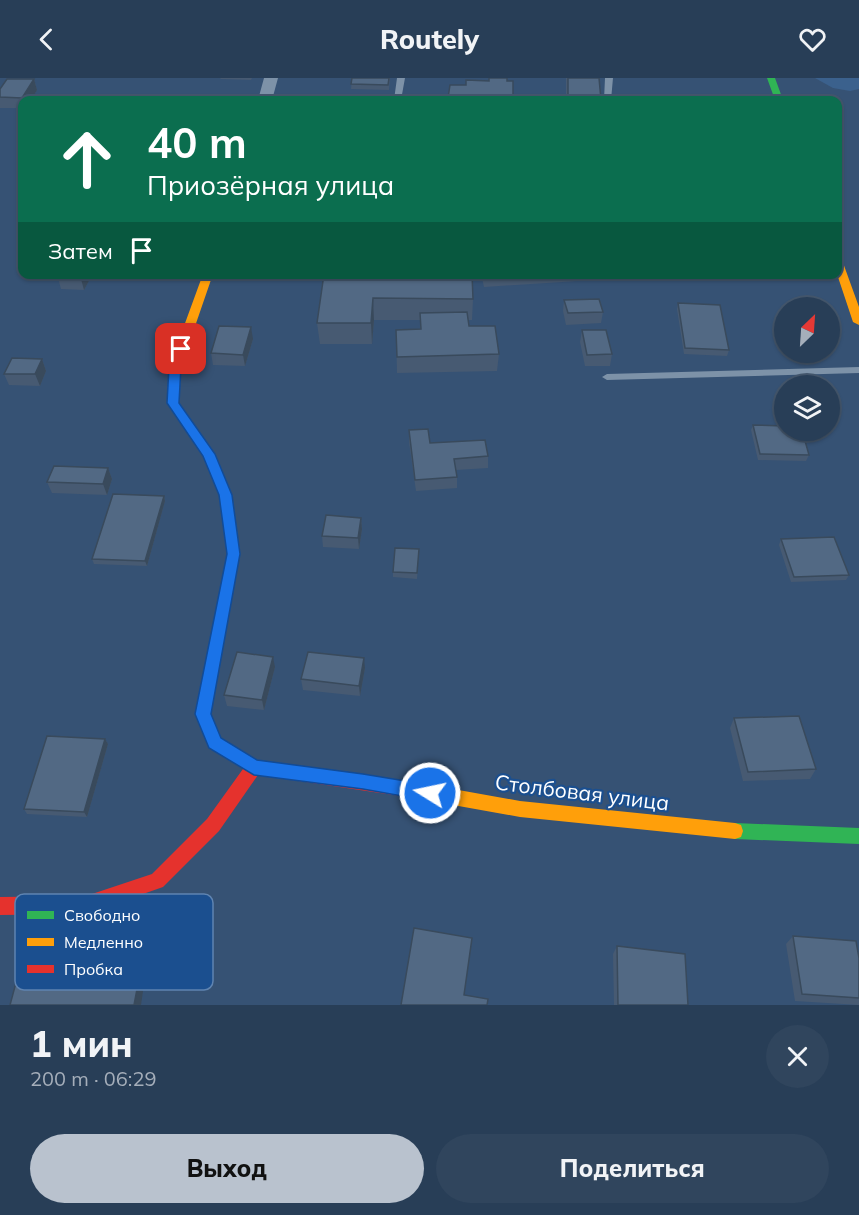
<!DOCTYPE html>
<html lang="ru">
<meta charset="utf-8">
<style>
:root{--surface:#283e57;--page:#30455d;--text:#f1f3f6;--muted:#a5aeba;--line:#44576d;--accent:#b9c2ce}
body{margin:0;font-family:Mulish,sans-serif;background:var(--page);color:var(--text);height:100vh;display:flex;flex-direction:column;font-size:22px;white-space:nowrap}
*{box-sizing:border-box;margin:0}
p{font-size:20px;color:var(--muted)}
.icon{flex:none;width:33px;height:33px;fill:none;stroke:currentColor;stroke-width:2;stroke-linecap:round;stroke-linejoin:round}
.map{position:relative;height:927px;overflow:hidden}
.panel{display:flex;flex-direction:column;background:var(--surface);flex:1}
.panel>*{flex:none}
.guide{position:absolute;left:18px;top:18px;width:824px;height:183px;border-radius:12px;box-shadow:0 2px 4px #0004,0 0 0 2px var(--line);background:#0b6e4f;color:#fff;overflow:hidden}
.needle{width:39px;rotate:25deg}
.tools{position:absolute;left:774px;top:219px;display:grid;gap:12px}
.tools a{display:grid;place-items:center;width:66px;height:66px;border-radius:50%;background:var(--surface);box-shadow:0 2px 4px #0004,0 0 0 2px var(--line);font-size:30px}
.pin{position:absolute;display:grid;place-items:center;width:51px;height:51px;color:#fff;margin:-26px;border-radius:12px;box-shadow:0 3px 9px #0006}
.me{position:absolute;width:66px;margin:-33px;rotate:280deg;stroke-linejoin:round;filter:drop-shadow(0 0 4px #0008)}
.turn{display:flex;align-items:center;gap:21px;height:126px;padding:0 30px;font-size:27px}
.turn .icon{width:78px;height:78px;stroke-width:2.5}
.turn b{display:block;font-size:42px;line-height:51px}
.then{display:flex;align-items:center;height:57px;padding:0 30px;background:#0003;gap:12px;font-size:22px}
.round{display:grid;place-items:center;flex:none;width:63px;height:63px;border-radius:32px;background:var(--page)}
.head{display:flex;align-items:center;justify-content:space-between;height:102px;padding:0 30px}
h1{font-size:36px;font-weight:800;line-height:45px}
.action{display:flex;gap:12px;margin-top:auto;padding:12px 30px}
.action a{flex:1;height:69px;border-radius:36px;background:var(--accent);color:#111;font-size:24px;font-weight:800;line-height:69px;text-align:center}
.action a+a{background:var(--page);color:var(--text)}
header{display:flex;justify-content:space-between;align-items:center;height:78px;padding:0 30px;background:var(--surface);font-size:27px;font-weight:800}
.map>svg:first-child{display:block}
</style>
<header><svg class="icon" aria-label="back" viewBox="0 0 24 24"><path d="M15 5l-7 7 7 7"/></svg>Routely<svg class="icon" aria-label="heart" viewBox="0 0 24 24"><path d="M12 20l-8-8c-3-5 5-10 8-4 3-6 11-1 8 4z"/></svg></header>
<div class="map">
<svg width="859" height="927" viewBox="0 0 859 927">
<rect width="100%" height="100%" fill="#365274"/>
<path fill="#3b618d" d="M815,0H859V11L850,13L833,10Z"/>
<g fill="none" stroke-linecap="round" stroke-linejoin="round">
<path fill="#7d92a8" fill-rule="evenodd" d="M397,0H405L401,22H394Z
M605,0H613L611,22H604Z
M859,289V295L607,302L602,299L607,296Z
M173,321L177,322L215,376L232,417L240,476L210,636L220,661L255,682L257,687L255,692L250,693L210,669L196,636L228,476L220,417L204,377L168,325Z"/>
<path fill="#7d92a8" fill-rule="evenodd" d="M264,0H278L272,22H258Z"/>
<path fill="#30b455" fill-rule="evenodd" d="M767,0H775L783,22H775Z
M735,745L859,750V766L735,761L729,759L727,753L729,747Z"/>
<path fill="#ff9f0a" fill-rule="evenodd" d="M837,179L842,182L859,229V247L853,244L837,196Z
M203,196H213L181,289L179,325L173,329L167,325L169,289Z
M414,704L520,723L735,745L741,747L743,753L741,759L735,761L520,739L414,720L408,717L406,712L408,707Z"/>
<path fill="#e5322d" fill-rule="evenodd" d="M254,682L414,704L420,707L422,712L420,717L414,720L258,697L219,753L163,809L86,836L0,837V819L86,818L152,796L207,741L248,684Z"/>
</g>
<path fill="#475a72" d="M220,0H252L251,2L221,1Z
M352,0H390L389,12L351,11Z
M566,0H599L601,22H566Z
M34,1L37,12L31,22H22V30H0V11Z
M507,3L513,22H448L450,7H466Z
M324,196L473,221L472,242H468L469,248L499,276L497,293L397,295L396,252L420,251V242H374L372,266H320L317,245Z
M481,196H578V203L484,209Z
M58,200L90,201L84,212L61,211Z
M564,222L603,234L601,245L566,247L563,233Z
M678,225L729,272L727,278L684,276L677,231Z
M582,252L612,276L610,288H585L580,264Z
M253,261L245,288L213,287L211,275Z
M42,281L46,293L40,308L9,307L4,296Z
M753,347L809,377L806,383L758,382L751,352Z
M409,352L430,365L488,378V390L456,392L457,399V410L416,413L409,364Z
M108,390L112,401L107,417L52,415L47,404Z
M164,418L165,423L147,488L94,486L92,481Z
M361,440L362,451L359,471L323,469L322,458Z
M781,461L849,497L846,502L791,504L779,467Z
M419,471L417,501L393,499V494Z
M275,589L264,632L227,628L224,617Z
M365,590L360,618L303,612L301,601Z
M734,640L816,691L810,701L743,703L730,650Z
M105,661L108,666L87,739L27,736L24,731Z
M793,858L859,880V927L795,923L786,866Z
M617,868L688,927H614L613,876Z"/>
<path fill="#394a5c" d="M34,1L37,12L31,22H23L22,20Z
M83,196H88L90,201L84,212L81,201Z
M373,220L374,242L372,266L371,245Z
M251,249L253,261L245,288L243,277Z
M42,281L46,293L40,308L35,296Z
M108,390L112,401L107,417L103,406Z
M164,418L165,423L147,488L145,483Z
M361,440L362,451L359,471L358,460Z
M273,579L275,589L264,632L262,622Z
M364,580L365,590L360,618L359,608Z
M105,661L108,666L87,739L84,734Z
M89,886L95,894L91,912L85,905Z
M138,906L143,913L141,927H134Z"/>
<path fill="#526984" stroke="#394a5c" stroke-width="1.5" d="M352,0H389L388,7L351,6Z
M489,0H507V3H513V22L448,20L450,7H466V2L489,3Z
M568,0H599L601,22H568Z
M7,1H34L22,20L0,19V11Z
M347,19H380V22H347Z
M725,19L726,22H702L701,20Z
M59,196H83L81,201L58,200Z
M324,196H472L473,221L373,220L371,245H317Z
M599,221L603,234L568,235L564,222Z
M678,225L720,227L729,272L685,270Z
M467,234L469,248H495L499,276L397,279L396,252L421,251L420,235Z
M219,248L251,249L243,277L211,275Z
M582,252H606L612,276L587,277Z
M12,280L42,281L35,296H4Z
M753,347L784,348V352H802L809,377L760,376Z
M428,351L430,365L485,362L488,378L454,381L457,399L415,402L409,352Z
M54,388L108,390L103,406L47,404Z
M113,416L164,418L145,483L92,481Z
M326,437L361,440L358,460L322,458Z
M834,459L849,497L794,499L781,461Z
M395,470L419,471L417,495L393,494Z
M237,574L273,579L262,622L224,617Z
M308,574L364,580L359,608L301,601Z
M799,638L816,691L748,694L734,640Z
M47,658L105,661L84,734L24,731Z
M414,850L472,860L464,917L488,921L487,927H401Z
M793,858L856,863L859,880V920L802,916Z
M617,868L685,876L688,927H618Z
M21,886H89L85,905L138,906L134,927H10Z"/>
<path fill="#1a73e8" stroke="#114b97" stroke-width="1.5" d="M181,267L187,271L181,289L179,325L215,376L232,417L240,476L211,636L221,660L257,682L363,696L430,707L436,710L439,715L436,720L430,723L363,711L254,697L209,670L195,636L227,476L219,417L203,378L167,325L169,289L176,271Z"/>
<g text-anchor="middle" stroke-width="4.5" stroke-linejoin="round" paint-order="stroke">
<g font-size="21" fill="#fff" stroke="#1b4f8f">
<text transform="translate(582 715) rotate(7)" y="7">Столбовая улица</text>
</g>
</g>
<rect x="15" y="816" width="198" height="96" rx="9" fill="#1b4f8f" stroke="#5f84b1" stroke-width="1.5"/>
<rect x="27" y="833" width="27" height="8" fill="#30b455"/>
<rect x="27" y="860" width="27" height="8" fill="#ff9f0a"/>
<rect x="27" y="887" width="27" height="8" fill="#e5322d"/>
<g font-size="16" fill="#fff">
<text x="64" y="843">Свободно</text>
<text x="64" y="870">Медленно</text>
<text x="64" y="897">Пробка</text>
</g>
</svg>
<div class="tools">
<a><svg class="needle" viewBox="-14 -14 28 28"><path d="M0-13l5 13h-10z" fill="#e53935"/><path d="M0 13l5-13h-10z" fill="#a5aeba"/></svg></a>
<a><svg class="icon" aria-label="layers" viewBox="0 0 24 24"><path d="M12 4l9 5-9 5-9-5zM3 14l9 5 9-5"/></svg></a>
</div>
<div class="pin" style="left:181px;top:271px;background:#d93025"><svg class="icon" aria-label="arrive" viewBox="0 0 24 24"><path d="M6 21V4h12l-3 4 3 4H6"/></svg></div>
<svg class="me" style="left:430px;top:715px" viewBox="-20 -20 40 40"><circle r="17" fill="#1a73e8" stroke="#fff" stroke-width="3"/><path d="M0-11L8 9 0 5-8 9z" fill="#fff"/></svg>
<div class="guide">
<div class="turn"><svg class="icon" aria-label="ahead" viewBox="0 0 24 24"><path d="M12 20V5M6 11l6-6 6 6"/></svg><div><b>40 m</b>Приозёрная улица</div></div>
<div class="then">Затем<svg class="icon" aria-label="arrive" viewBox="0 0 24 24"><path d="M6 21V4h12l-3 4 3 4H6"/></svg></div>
</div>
</div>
<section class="panel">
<div class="head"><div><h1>1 мин</h1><p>200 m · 06:29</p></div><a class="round"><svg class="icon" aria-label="close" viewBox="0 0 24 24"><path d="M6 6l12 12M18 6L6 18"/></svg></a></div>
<div class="action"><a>Выход</a><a>Поделиться</a></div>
</section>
